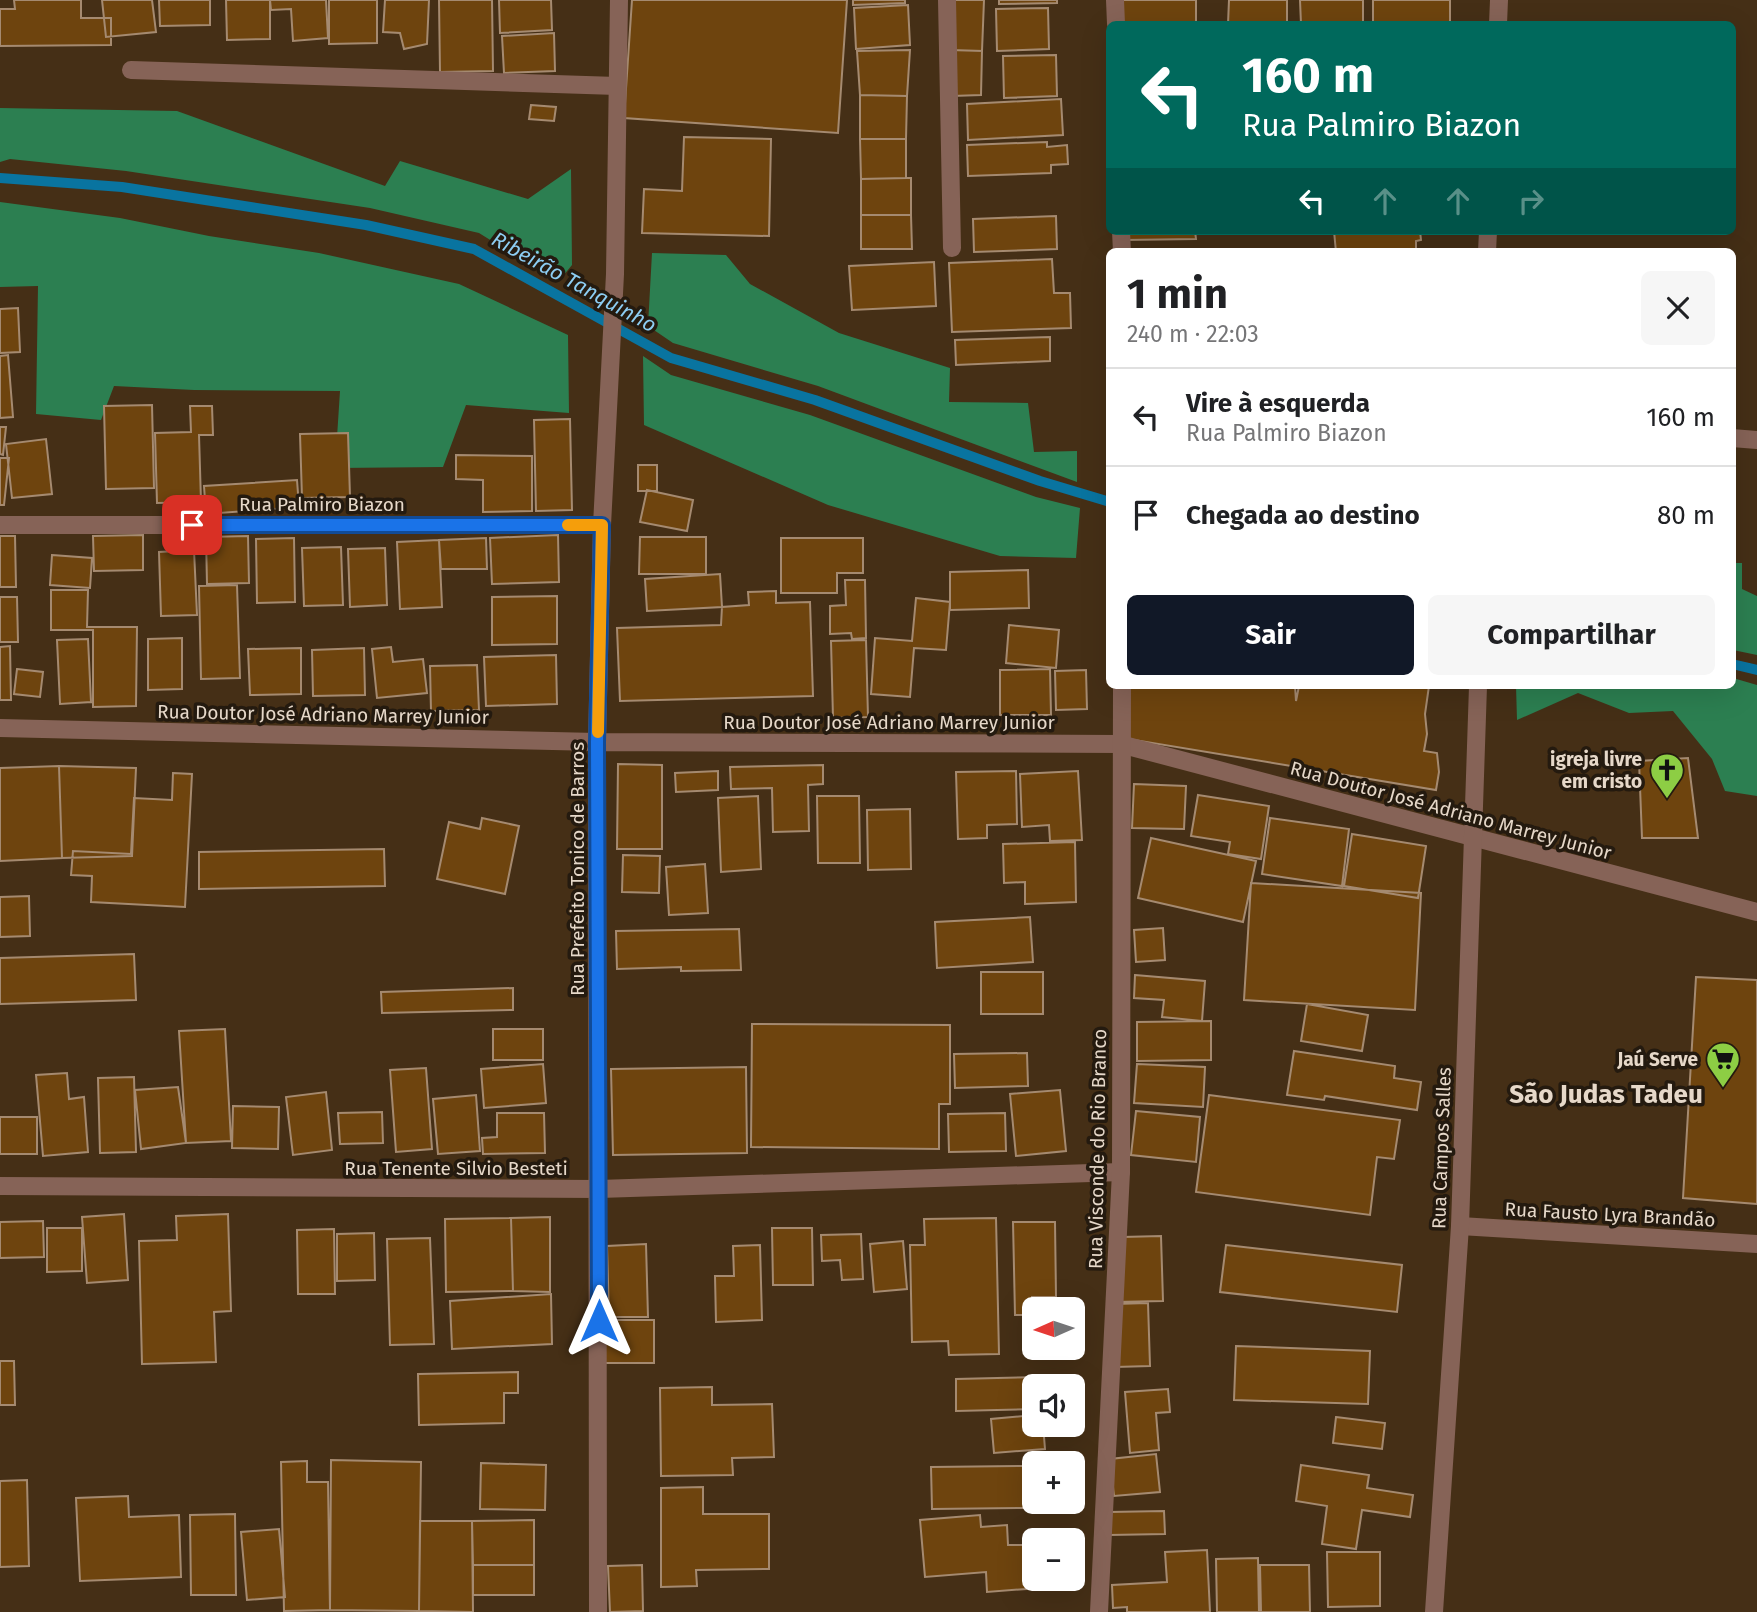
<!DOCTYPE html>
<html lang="pt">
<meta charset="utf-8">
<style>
:root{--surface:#fff;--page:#f6f6f6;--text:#202124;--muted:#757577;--line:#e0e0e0;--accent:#111827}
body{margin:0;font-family:"Fira Sans",sans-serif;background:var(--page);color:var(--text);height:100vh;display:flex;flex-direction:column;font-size:26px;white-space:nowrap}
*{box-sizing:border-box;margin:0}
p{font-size:23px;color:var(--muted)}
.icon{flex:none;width:38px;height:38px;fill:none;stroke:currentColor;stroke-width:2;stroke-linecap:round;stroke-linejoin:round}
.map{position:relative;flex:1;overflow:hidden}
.panel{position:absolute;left:1106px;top:248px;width:630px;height:441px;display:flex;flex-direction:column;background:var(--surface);border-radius:10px;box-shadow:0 7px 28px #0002}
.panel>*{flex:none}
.hud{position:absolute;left:1106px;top:21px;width:630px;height:214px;border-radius:10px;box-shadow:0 7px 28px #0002;background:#00695c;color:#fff;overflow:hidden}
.needle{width:46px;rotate:267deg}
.controls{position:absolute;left:1022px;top:1297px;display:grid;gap:14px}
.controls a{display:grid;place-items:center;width:63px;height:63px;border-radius:10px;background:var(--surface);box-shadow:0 7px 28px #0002;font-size:35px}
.pin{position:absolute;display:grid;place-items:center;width:60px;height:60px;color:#fff;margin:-30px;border-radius:14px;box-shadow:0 4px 10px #0006}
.me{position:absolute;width:77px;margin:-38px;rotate:0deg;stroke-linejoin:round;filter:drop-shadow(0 0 5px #0008)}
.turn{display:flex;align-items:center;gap:24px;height:147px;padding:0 21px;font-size:32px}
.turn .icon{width:91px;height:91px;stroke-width:2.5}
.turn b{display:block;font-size:49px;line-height:60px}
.lanes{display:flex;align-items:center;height:66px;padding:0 21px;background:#0003;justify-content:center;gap:35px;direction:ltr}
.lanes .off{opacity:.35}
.round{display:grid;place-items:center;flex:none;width:74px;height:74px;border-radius:10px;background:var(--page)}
.summary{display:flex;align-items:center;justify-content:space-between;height:119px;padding:0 21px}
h1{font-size:42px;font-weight:700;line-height:52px}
.primary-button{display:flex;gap:14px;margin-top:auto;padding:14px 21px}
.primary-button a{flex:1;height:80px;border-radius:10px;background:var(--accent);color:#fff;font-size:28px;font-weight:700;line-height:80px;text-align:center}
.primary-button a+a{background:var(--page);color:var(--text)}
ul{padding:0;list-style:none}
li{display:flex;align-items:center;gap:21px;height:98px;padding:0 21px;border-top:2px solid var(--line)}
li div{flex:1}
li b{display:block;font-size:26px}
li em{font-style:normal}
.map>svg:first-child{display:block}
</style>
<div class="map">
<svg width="1757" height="1612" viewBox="0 0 1757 1612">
<rect width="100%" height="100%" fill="#452f16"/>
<path fill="#2c7f51" d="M0,108L177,111L385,186L400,161L528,199L571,169L572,265L558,282L479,233L370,208L126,171L10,159L0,162Z
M0,202L120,218L209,236L319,253L459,284L568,335L569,413L466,405L443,467L335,468L340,391L194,390L114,386L101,420L36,414L38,286L0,287Z
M652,253L726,255L750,284L839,333L950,368L949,402L1028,403L1034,452L1077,451V482L818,386L673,343L648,326Z
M643,356L671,375L810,415L1036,497L1080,508L1076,558L1000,556L828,505L644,425Z
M1733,563H1742V589L1757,596V655L1733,650Z
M1733,678L1757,685V796L1725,791L1712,759L1673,711L1629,713L1578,693L1517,720L1516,686H1732Z"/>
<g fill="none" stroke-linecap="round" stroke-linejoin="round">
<path stroke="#0974a0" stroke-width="10" d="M0,178L122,187L366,225L474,249L671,358L815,400L1040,481L1110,502
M1732,664L1757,670"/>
</g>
<path fill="#6e440e" stroke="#a58a70" stroke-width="2" d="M14,0H81V18H111V45L0,46V9H15Z
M102,0H152L156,32L106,37Z
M159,0H210V25L160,26Z
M226,0H270V39L227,40Z
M270,0H326L328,38L293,41L291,9L271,10Z
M329,0H377V43L329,44Z
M385,0H429L427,44L404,49L400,33L383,32Z
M439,0H492L493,71L440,72Z
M499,0H551L552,30L500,33Z
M632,0H847L838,133L624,118Z
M853,0H905V3L853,5Z
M953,0H984L982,51L951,50Z
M999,0H1057V3L999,4Z
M1123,0H1196V24H1123Z
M1229,0H1287V24H1228Z
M1300,0H1363V24H1301Z
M1373,0H1450V23L1373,24Z
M908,5L910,45L856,49L854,8Z
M1048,8L1049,49L997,51L996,9Z
M554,33L555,71L504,73L502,36Z
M910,50L907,96L860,95L857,51Z
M951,50L982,51L981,95L952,96Z
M1056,55L1057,96L1004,98L1003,56Z
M860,95L907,96L906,139H860Z
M1061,99L1063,135L968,140L967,104Z
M531,105L556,107L554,121L529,119Z
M684,137L771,139L769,236L642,233L644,189L682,191Z
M860,139H906V178L861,179Z
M1047,142V147L1067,145L1068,164L1051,165V173L968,176L967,145Z
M906,178H911V215H861V179Z
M861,215H911L912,249H861Z
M1056,216L1057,249L974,252L973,219Z
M1124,231H1195L1196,239L1124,240Z
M1334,231H1420L1421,240L1416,241V252H1336Z
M1052,259L1054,293H1070L1071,328L952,332L949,263Z
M934,262L936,306L852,310L849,266Z
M18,308L20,352L0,353V309Z
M1050,337V361L956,365L955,340Z
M8,355L13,417L0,418V356Z
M152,405L154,488L106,489L104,406Z
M190,406H212L213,435H199L201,502L157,503L155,433L191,432Z
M570,419L572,510L536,511L534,420Z
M0,427H6L3,455L0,454Z
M348,433L350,497L302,498L300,434Z
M46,439L52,494L12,498L6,444Z
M456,455L532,456V511L483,512V480L456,479Z
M0,458H9L4,505H0Z
M638,465H657V491H638Z
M297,480L299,507L206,514L204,486Z
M647,490L693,500L687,531L640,522Z
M143,535V570L94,571L93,536Z
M558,535L559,582L492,584L490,538Z
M0,536H15L16,587H0Z
M248,536L249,583L207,584L206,537Z
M640,537H706V574H639Z
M294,538L295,602L257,603L256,539Z
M486,538L487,569H441L439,540Z
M781,538H863V573H837V593H781Z
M439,540L442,607L400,609L397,542Z
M341,547L343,605L304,606L302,548Z
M385,548L387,605L350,607L348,549Z
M194,550L197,615L161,616L159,552Z
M52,555L92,558L90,588L50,585Z
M1028,570L1029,608L950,610V572Z
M720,574L722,607L647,611L645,579Z
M845,580H865L866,638L852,639L851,633L830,634V606L846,605Z
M237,585L240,678L201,679L199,586Z
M51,590H88L87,627H137L136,706L93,707V630H51Z
M776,591V603L810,602L813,696L620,701L617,628L721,625L722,607L749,605L748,592Z
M557,596V644L492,645V597Z
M0,597H17L18,642H0Z
M916,598L950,602L946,650L914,648L910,697L871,694L875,638L912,641Z
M1009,625L1059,630L1056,668L1006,663Z
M182,638V689L148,690V639Z
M88,639L91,702L60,704L57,640Z
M866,640L868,717L833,718L831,641Z
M10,646L11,700H0V647Z
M391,647L393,662L423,659L427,693L377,698L372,649Z
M301,648V694L250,695L248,649Z
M364,648L365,695L313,696L312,650Z
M556,655L557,704L486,706L484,657Z
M477,665L479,710L431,711L430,666Z
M17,669L43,672L40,697L14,694Z
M1050,669L1051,715H1000V670Z
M1086,670L1087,709L1056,710L1055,671Z
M1125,686H1295L1296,701L1299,686H1429L1425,714L1427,734L1424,751L1437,753L1439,772L1436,790L1122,738Z
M1688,758L1698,838H1642L1639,761Z
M618,764L662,765V849H617Z
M823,765V784L808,785L809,831L773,832L772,788L731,789L730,767Z
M59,766L136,768L132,856L62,858Z
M59,766L62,858L0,861V768Z
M718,771V790L676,792L675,773Z
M1016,771L1017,824L987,825V838L958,839L956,772Z
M1078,771L1082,840L1050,841L1049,825L1022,827L1020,774Z
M173,773L192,774L185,907L91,902L92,876L71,875L73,851L131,854L134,798L172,800Z
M1134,784L1186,786L1184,829L1132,828Z
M1198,795L1269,806L1261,859L1228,854L1230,842L1191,836Z
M758,796L761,869L721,872L718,798Z
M817,796H859L860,863H818Z
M910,809L911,869L868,870L867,810Z
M482,818L519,826L505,894L437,879L449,822L480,829Z
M1270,818L1349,829L1342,886L1262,874Z
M1352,834L1426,846L1418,898L1344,886Z
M1151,838L1256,861L1243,922L1138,898Z
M1075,842L1076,902L1025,904V882L1004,883L1003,844Z
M384,849L385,886L199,889V852Z
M623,855L660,856L659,893L622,892Z
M705,864L708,913L669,915L666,867Z
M1251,883L1421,893L1415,1010L1244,1000Z
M29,896L30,936L0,937V897Z
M1030,917L1033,962L937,968L935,922Z
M1163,928L1165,960L1136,962L1134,930Z
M739,929L741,970L681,971V967L617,969L616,931Z
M134,954L136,1000L0,1004V958Z
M981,972H1043V1014H981Z
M1135,975L1205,981L1202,1021L1162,1017L1164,1000L1134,998Z
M1696,977L1757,980V1204L1683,1198Z
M513,988V1010L382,1013L381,992Z
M1307,1004L1368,1015L1362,1051L1301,1041Z
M1211,1021V1060L1137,1061V1022Z
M752,1024L950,1025V1104H939V1149L751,1147Z
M225,1029L231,1141L186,1143L179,1031Z
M493,1029H543V1060H493Z
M1294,1051L1395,1066L1394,1078L1421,1082L1417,1110L1325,1096L1324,1100L1287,1095Z
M1027,1053L1028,1086L955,1088L954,1054Z
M543,1064L546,1103L484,1108L481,1069Z
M1137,1064L1205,1067L1203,1107L1134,1103Z
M746,1067L747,1153L613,1155L611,1069Z
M426,1068L432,1149L396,1152L390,1070Z
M67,1073L69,1099L84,1097L88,1152L43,1156L36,1075Z
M134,1077L136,1152L100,1153L98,1078Z
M178,1087L186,1143L141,1149L135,1090Z
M1060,1090L1066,1151L1016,1156L1010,1094Z
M326,1092L332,1150L293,1155L286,1097Z
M476,1095L480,1151L438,1154L433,1099Z
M1209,1095L1400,1120L1394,1159L1377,1157L1370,1215L1196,1192Z
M233,1106L279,1107L278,1149L232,1148Z
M1136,1111L1200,1117L1196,1162L1131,1155Z
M382,1112L383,1143L340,1144L338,1113Z
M497,1113H544L545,1153L483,1154L482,1138L497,1137Z
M1005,1113L1006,1151L949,1152L948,1114Z
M0,1117H37V1154H0Z
M124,1214L128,1280L87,1283L82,1217Z
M228,1214L231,1311L214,1312L216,1362L142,1364L139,1241L177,1240L176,1216Z
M550,1217V1292L513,1291L511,1218Z
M511,1218L513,1291L446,1292L445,1219Z
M996,1218L999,1354L949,1355L948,1341L912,1342L910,1245H925L924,1219Z
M43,1221L44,1257L0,1258V1222Z
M1013,1222H1055L1056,1297H1032L1033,1315H1015Z
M47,1228H82V1271L47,1272Z
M772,1228H812L813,1285H773Z
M334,1229L335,1294H298L297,1230Z
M374,1233L375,1280L337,1281V1234Z
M861,1234L863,1279L842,1280L840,1260L822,1261L821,1235Z
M1161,1236L1163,1301L1114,1302L1122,1237Z
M430,1238L434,1344L390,1345L387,1239Z
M903,1241L907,1289L874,1292L870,1244Z
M646,1244L648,1317H609L607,1246Z
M760,1245L762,1320L716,1322L715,1276H734L733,1246Z
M1226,1245L1402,1265L1397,1312L1220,1292Z
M551,1294L552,1344L452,1349L450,1301Z
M1148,1303L1150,1366L1115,1367L1114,1304Z
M604,1320H654V1363H605Z
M1236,1346L1370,1351L1368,1404L1234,1400Z
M0,1361H14L15,1405H0Z
M518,1372V1393H504V1423L419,1425L418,1374Z
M1041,1377L1042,1386H1034V1409L956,1411V1379Z
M712,1387V1405L772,1404L774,1457L732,1458L733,1475L661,1476L660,1388Z
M1168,1389L1170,1412L1156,1413L1159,1450L1130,1453L1125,1392Z
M1034,1415V1424H1043L1045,1449L994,1453L991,1419Z
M1336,1417L1385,1423L1382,1449L1333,1443Z
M1156,1454L1160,1492L1114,1496L1110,1459Z
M331,1460L421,1462L419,1611L330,1610Z
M307,1461V1482H328L330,1610L284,1611L281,1462Z
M481,1463L546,1465L545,1510L480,1509Z
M1301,1465L1369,1475L1367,1488L1413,1495L1410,1517L1362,1510L1356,1549L1322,1544L1327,1506L1296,1501Z
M1024,1466L1025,1508L932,1509L931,1467Z
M27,1480L29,1566L0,1567V1481Z
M703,1487V1514H769V1569L696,1570L697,1586L661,1587V1488Z
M128,1496L129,1517L179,1515L181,1577L80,1581L76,1498Z
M1164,1511L1165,1534L1109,1535V1512Z
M235,1514L236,1595H191L190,1515Z
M980,1515L981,1527L1007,1525L1008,1545H1023L1026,1589L987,1592L986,1572L925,1577L920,1520Z
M534,1520V1565H473L472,1521Z
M420,1521H472L473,1612L419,1611Z
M279,1529L285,1597L247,1600L241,1532Z
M1207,1550L1210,1612H1127V1607L1113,1608L1112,1585L1167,1582L1165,1552Z
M1327,1552H1380V1606L1328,1607Z
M1258,1558L1259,1612H1217L1216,1559Z
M473,1565H534V1595H473Z
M642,1565L643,1611L610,1612L608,1566Z
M1260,1565H1309L1310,1612H1261Z"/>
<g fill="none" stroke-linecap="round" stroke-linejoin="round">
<path stroke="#866357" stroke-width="18" d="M947,0L952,248
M131,70L617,86
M1732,438L1757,440
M0,525H602
M0,728L597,742L1120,744L1757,912
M0,1186L599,1189L1121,1172
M1460,1226L1757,1244
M598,1612L597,742L602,525L615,274L619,0"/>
<path stroke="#866357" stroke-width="18" d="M1115,0L1116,24
M1498,24L1499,0
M1121,231L1122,252
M1487,252L1488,231
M1099,1612L1121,1172L1122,686
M1434,1612L1460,1226L1478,686"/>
</g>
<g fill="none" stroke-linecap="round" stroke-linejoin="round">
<g stroke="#114b97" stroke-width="18">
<path id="route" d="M192,525H602L597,742L599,1321"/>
</g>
<use href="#route" stroke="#1a73e8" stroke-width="12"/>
<path stroke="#f59e0b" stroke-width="12" d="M568,525H602L598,732"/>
</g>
<defs>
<g id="church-pin" transform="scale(1.75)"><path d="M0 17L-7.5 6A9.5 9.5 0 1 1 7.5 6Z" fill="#8dce44" stroke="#241a0f"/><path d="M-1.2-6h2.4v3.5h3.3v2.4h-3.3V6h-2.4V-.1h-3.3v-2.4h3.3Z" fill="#111"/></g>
<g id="supermarket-pin" transform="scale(1.75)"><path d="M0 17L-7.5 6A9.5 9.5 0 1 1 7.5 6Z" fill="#8dce44" stroke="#241a0f"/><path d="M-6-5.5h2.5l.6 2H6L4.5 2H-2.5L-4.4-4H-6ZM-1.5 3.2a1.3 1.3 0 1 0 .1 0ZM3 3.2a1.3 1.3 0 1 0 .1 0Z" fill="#111"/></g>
</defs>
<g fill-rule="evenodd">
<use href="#church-pin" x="1667" y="770"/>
<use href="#supermarket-pin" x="1723" y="1059"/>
</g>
<g text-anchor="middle" stroke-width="7" stroke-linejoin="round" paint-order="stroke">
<g font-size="19" fill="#e6d8c9" stroke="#241a0f">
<text x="322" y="511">Rua Palmiro Biazon</text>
<text transform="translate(323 714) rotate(1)" y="7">Rua Doutor José Adriano Marrey Junior</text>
<text x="889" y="729">Rua Doutor José Adriano Marrey Junior</text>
<text transform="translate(1451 810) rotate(15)" y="7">Rua Doutor José Adriano Marrey Junior</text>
<text transform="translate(577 869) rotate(-90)" y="7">Rua Prefeito Tonico de Barros</text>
<text transform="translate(1441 1148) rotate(-88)" y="7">Rua Campos Salles</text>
<text transform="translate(1097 1149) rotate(-89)" y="7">Rua Visconde do Rio Branco</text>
<text x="456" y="1175">Rua Tenente Silvio Besteti</text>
<text transform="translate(1610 1214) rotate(3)" y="7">Rua Fausto Lyra Brandão</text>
</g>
<g font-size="19" font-weight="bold" fill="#e6d8c9" stroke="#241a0f" text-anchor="end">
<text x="1642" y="766">igreja livre<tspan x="1642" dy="22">em cristo</tspan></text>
<text x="1698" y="1066">Jaú Serve</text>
</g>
<g font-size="21" font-style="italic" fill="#8dcdf2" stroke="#241a0f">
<text transform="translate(574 282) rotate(29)" y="7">Ribeirão Tanquinho</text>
</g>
<g font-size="26" font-weight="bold" fill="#e6d8c9" stroke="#241a0f">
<text x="1606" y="1103">São Judas Tadeu</text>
</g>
</g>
</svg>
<div class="controls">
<a><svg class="needle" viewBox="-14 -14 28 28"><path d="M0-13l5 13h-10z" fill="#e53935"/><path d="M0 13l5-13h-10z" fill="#757577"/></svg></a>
<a><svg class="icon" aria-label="sound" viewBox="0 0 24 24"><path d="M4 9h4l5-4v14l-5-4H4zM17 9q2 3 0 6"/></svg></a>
<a>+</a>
<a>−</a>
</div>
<div class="pin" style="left:192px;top:525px;background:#d93025"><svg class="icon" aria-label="arrive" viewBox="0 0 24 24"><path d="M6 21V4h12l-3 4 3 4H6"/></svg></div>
<svg class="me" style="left:599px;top:1321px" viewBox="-20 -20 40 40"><path d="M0-17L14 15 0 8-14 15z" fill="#1a73e8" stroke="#fff" stroke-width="4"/></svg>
<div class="hud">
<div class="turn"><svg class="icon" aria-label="left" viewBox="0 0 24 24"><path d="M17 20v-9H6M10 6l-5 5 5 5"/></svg><div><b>160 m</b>Rua Palmiro Biazon</div></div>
<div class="lanes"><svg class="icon" aria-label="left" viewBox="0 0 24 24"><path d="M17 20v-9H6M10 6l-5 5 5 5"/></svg><svg class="icon off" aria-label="ahead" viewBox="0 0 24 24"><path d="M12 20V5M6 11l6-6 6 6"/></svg><svg class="icon off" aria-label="ahead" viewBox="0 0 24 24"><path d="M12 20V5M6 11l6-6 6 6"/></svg><svg class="icon off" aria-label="right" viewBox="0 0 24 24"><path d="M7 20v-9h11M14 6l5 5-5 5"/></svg></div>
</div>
<section class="panel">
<div class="summary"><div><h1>1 min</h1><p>240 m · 22:03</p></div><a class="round"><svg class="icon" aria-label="close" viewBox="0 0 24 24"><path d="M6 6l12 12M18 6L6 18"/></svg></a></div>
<ul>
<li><svg class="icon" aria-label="left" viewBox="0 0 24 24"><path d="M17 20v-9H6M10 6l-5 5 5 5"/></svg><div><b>Vire à esquerda</b><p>Rua Palmiro Biazon</p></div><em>160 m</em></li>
<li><svg class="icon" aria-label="arrive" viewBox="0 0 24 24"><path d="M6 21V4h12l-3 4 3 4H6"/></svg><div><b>Chegada ao destino</b></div><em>80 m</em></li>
</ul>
<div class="primary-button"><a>Sair</a><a>Compartilhar</a></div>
</section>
</div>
